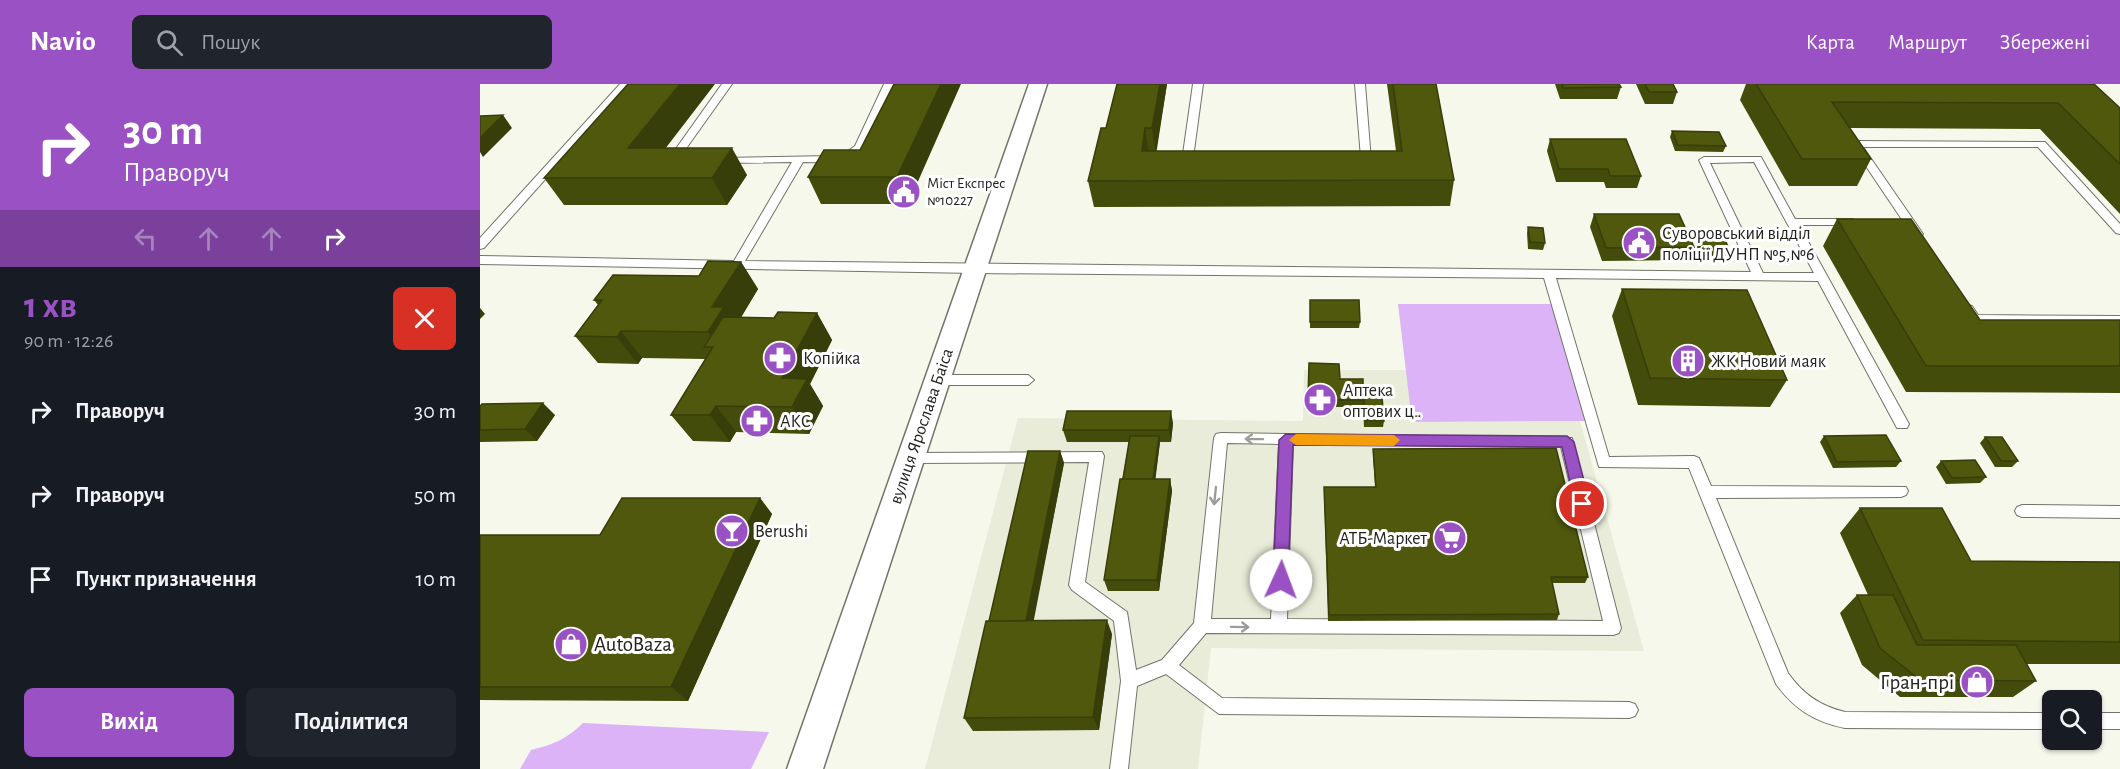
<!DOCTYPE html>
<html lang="uk">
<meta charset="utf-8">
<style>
:root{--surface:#171b24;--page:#20242c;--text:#f1f3f6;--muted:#9ea1a6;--accent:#9a51c3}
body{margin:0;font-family:"Alegreya Sans",sans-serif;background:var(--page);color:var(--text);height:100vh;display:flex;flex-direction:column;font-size:22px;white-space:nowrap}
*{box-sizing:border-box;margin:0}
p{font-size:20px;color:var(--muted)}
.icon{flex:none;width:33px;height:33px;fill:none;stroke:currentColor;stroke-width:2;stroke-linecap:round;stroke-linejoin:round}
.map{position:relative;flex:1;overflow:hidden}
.side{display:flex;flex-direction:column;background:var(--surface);width:480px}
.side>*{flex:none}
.hud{background:#9a51c3;color:#fff;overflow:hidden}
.tools{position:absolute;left:1562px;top:606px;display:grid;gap:12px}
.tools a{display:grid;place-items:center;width:60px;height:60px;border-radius:9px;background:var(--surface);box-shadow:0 2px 4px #0004;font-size:30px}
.pin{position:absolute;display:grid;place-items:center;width:51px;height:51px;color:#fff;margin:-26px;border:3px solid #fff;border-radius:50%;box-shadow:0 2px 6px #0007}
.me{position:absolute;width:66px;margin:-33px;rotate:2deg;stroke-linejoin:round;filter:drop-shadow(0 0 4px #0008)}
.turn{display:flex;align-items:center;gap:21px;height:126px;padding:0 24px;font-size:27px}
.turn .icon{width:78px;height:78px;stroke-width:2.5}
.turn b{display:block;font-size:42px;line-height:51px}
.lanes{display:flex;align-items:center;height:57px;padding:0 24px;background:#0003;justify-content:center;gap:30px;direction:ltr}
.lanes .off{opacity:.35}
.round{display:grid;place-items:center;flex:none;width:63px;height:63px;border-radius:9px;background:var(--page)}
.head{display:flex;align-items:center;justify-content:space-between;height:102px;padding:0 24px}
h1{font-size:36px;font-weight:700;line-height:45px;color:var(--accent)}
.button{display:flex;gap:12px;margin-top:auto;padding:12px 24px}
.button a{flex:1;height:69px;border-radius:9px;background:var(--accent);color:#fff;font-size:24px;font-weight:700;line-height:69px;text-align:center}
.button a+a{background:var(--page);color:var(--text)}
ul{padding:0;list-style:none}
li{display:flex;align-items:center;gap:18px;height:84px;padding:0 24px}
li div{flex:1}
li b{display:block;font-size:22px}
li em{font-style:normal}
header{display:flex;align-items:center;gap:36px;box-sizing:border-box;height:84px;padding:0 30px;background:var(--accent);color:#fff}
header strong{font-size:28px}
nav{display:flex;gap:33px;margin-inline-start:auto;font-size:21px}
.search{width:420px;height:54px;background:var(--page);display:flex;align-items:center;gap:15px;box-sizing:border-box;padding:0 21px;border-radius:9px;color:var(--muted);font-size:22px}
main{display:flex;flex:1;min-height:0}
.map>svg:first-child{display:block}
</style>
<header>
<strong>Navio</strong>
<div class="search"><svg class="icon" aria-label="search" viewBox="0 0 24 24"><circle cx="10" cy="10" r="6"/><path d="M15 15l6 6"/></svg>Пошук</div>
<nav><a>Карта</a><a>Маршрут</a><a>Збережені</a></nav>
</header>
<main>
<section class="side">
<div class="hud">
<div class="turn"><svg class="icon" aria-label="right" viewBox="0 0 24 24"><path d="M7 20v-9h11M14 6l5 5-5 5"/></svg><div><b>30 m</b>Праворуч</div></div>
<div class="lanes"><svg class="icon off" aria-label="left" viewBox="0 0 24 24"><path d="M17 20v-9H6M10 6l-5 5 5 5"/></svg><svg class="icon off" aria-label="ahead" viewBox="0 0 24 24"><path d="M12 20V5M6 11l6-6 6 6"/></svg><svg class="icon off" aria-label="ahead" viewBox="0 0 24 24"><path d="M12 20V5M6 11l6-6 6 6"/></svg><svg class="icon" aria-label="right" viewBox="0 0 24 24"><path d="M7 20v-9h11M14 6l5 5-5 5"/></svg></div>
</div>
<div class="head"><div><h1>1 хв</h1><p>90 m · 12:26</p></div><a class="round" style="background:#d93025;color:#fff"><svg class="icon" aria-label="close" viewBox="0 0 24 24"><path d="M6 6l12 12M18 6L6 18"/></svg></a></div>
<ul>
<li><svg class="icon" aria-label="right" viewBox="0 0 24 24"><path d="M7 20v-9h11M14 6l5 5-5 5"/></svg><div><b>Праворуч</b></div><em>30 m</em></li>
<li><svg class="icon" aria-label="right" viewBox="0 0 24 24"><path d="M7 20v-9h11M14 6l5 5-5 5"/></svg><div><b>Праворуч</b></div><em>50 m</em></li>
<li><svg class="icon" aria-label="arrive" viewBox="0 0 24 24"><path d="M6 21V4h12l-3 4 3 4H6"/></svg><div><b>Пункт призначення</b></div><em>10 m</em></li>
</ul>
<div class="button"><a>Вихід</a><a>Поділитися</a></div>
</section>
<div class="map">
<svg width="1640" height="685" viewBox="0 0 1640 685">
<rect width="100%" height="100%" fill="#f6f8ec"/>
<path fill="#e8ecd8" d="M824,286H926L933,338L1100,337L1164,567L731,564L718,685H445L538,334L823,337Z"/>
<path fill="#dbb3f6" d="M918,220H1077L1111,337L932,338Z
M103,639L289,648L271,685H40L51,666C72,661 87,655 103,639Z"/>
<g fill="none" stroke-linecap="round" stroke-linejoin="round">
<g stroke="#727469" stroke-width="2">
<path id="lane" d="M140,0H150L4,164L0,165V154Z
M242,0H252L205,66V71L213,76L208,79L196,75L195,66Z
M404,0H414C404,20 390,67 369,74C355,80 338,78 323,78L265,177L1271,188L1219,76L1224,73H1281L1315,135H1373L1378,138L1373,141H1319L1429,340L1427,344H1417L1338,197L1076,194L1129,373L1214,372L1219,374L1231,402L1426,403L1428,407L1426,411L1421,413L1236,414L1308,589C1323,610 1340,622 1365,628L1572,629V645L1365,644C1335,638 1314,625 1296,600L1209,384L1119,383L1064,194L495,189L0,180V172L254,177L312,78L242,79L238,78V74L352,72L364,70L375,62ZM1274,78L1334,189H1283L1230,79Z
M713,0H723L713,74L720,77C716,82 706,82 702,77Z
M875,0H885L891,77C887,82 877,82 873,77L881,74Z
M1376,57L1565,58L1640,140V150L1636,149L1558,63H1383L1443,150L1441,152H1433L1371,60Z
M1488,221L1492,222L1498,231L1640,232V240L1495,239L1491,238L1482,225Z
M457,291H548L554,296L548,301H457L451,296Z
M741,349L1092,354L1141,544L1139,549L1133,551L726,549L699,581L742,614L1149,618L1155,620L1158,626L1155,632L1149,634L739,630L686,590L657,602L648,685H630L641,597L634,537L592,506L589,501L609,378L430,379L425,378L423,374L425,370L430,369L622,368L624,372L605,498L647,528L656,586L682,576L714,539L734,354L736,350ZM747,359L799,360L791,535H731ZM813,360L1081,363L1123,537L807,535Z
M1542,421L1640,422V434L1542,433L1537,431L1535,427L1537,423Z
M1611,629H1640V645H1611Z"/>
</g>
<g stroke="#727469" stroke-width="3">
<path id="street" d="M549,0H567L343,685H307Z"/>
</g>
<use href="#lane" fill="#fff" fill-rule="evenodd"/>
<use href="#street" fill="#fff" fill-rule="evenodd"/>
</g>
<path fill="#444c0b" d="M414,0L428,120H341L328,93L380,66Z
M637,0H687L676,67H916L907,0H956L974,96L970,122L614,123L608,97L626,44Z
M1075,0H1139L1141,3L1137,15H1080Z
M1156,0H1193L1197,8L1193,20H1165Z
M1266,0H1614L1640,24V130L1560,45L1370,44L1391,75L1377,102H1309L1260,16Z
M1192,47L1246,62L1243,68L1195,67L1190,53Z
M1070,55L1161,92L1157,104H1126L1124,98H1076L1067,67Z
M185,64L267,91L247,121H84L64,94Z
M1114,130L1214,163L1209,176L1122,177L1110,143Z
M1357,135L1500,236H1640V309L1426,308L1343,162Z
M1048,143L1065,159L1063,166L1048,165L1047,149Z
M1219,156L1251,169L1248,175H1222L1217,163Z
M261,178L278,205L261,233L294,234L337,229L352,256L330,300L343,322L329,350L256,348L250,358L213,357L191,331L225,275L162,274L158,280L118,279L95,252L118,221L114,216L219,192Z
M1142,205L1307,296L1290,323L1158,321L1132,232Z
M830,216L880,238L879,244H830Z
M829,279L860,295L883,313L904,337L903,343H884L883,323H828Z
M0,322L75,331L57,357L0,358Z
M693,339L691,358H680L675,395H690L692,407L679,507H628L624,496L649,358H587L583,346Z
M1344,352L1421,377L1416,383L1353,384L1340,358Z
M1505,353L1538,377L1532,383H1515L1500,359Z
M893,365L1108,493L1105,499H1072L1079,530L1077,536L848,537L844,409L895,403L893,371Z
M580,367L584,379L553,537L632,550L619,646L493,647L484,634L509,537Z
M1461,377L1506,393L1500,399L1466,400L1456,383Z
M280,414L292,430L208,617L0,616V451H120Z
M1380,424L1491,477L1640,478V580H1547L1556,597L1533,613H1420L1382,581L1360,529L1377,511H1388L1360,449Z"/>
<path fill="#373e09" d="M200,0H235L165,91L148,64Z
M461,0H481L428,120L417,93Z
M680,0H687L676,71L672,44Z
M23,31L32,44L3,73L0,68V54Z
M665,44L669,71L662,67Z
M252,64L267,91L247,121L232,94Z
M261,178L278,205L256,242L247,276L228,248L232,223Z
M0,224L5,230L0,235Z
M337,229L352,256L330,300L343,322L329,350L312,323L302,294Z
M141,247L162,274L158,280L137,253Z
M63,319L75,331L57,357L45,345Z
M236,322L256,348L250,358L230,331Z
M691,327L693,339L691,358L689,346Z
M679,352L680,358L674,407L672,400Z
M580,367L584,379L551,551L545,541Z
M690,395L692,407L679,507L677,496Z
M280,414L292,430L208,617L191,603Z
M627,536L632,550L619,646L613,633Z"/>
<path fill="#4f580d" stroke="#373e09" stroke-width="1.5" d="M148,0H200L148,64H252L232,94H64Z
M414,0H461L417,93H328L344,66H380Z
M637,0H680L672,44H665L662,67H922L913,0H956L974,96L608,97L621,44H626Z
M1082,0H1139L1141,3L1083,4Z
M1165,0H1193L1197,8H1169Z
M1276,0H1614L1640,24V80L1578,19L1352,18L1391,75H1322Z
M23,31L0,54V32Z
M1192,47L1239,48L1246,62L1198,61Z
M1070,55H1146L1161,92H1130L1128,85H1079Z
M1114,130H1199L1214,163L1126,164Z
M1357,135H1431L1500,236H1640V282H1446Z
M1048,143L1063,144L1065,159L1050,158Z
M1219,156H1245L1251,169H1225Z
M228,177L261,178L232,223H244L228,248L141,247L137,253L95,252L122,216H114L133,191L219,192Z
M1142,205L1267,206L1307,296L1170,294Z
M830,216H879L880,238H830Z
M298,228L337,229L302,294L327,295L312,323L236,322L230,331H191L233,263H224L243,233L294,234Z
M829,279L859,280L860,295H883V313H902L904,337L885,336L884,316H828Z
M63,319L45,345L0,346V322L2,320Z
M587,327H691L689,346H583Z
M1406,351L1421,377L1357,378L1344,352Z
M650,352H679L673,395H643Z
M1505,353H1522L1538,377H1521Z
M1076,364L1108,493H1071L1079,530L849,531L844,403H896L893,365Z
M548,367H580L546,537H509Z
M1495,376L1506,393L1472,394L1461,377Z
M640,395H690L677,496H624Z
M142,414H280L191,603H0V451H120Z
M1380,424H1462L1491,477L1640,478V558L1443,556Z
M1377,511H1413L1437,561H1536L1556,597L1440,596L1400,564Z
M627,536L613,633L484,634L506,537Z"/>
<defs><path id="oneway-shaft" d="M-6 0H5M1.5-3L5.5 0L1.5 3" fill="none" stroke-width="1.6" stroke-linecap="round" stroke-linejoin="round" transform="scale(1.5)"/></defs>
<g stroke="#9c9c9a">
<use href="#oneway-shaft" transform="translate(774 355) rotate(-179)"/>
<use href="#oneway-shaft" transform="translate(735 412) rotate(96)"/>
<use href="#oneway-shaft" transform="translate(760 543) rotate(1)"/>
</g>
<path fill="#9a51c3" stroke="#64357f" stroke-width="1.5" d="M806,350L1087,352L1094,358L1110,420L1102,426L1095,420L1082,363L813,361L808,496L806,501H795L793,496L799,356Z"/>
<path fill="#f59e0b" d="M816,350L914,351L920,356L914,362L816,361L809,356Z"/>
<defs>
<g id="civic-disc" transform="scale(1.725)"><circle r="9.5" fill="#9a51c3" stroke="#fff"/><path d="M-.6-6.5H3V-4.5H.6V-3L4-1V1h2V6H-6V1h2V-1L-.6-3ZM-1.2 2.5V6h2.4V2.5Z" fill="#fff"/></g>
<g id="pharmacy-disc" transform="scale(1.725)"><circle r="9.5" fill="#9a51c3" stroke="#fff"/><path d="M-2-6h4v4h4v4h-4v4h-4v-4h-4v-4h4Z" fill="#fff"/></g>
<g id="building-disc" transform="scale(1.725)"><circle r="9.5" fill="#9a51c3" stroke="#fff"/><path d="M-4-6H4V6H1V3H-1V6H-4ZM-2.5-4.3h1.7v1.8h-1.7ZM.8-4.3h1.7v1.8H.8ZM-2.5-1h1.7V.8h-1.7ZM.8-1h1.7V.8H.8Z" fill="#fff"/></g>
<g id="bar-disc" transform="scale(1.725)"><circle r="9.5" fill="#9a51c3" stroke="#fff"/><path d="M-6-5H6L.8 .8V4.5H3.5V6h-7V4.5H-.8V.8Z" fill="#fff"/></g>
<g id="supermarket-disc" transform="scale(1.725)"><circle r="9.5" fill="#9a51c3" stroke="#fff"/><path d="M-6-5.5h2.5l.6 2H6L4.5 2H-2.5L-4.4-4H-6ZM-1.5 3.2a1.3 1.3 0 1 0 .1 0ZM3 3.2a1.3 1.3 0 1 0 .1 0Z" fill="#fff"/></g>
<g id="shop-disc" transform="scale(1.725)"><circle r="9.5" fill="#9a51c3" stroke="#fff"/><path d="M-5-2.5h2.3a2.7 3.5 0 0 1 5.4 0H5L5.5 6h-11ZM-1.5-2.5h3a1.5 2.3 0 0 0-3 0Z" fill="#fff"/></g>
</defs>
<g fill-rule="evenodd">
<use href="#civic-disc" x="424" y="108"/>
<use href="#civic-disc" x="1159" y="159"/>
<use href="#pharmacy-disc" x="300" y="274"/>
<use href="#building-disc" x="1208" y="277"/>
<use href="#pharmacy-disc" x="840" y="316"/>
<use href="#pharmacy-disc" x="277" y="337"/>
<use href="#bar-disc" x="252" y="447"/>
<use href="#supermarket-disc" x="970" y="454"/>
<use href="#shop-disc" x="91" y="560"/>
<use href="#shop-disc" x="1497" y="598"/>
</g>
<g text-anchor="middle" stroke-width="6" stroke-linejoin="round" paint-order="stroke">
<g font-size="15" fill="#22231f" stroke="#fff" text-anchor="start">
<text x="447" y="104">Міст Експрес<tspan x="447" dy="17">№10227</tspan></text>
</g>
<g font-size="18" fill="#22231f" stroke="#fff" text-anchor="start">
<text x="1182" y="155">Суворовський відділ<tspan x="1182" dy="21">поліції ДУНП №5,№6</tspan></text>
<text x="323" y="280">Копійка</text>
<text x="1231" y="283">ЖК Новий маяк</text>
<text x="863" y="312">Аптека<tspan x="863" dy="21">оптових ц‥</tspan></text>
<text x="300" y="343">АКС</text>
<text x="275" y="453">Berushi</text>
<text x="947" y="460" text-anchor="end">АТБ-Маркет</text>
</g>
<g font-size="18" fill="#22231f" stroke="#fff">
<text transform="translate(441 342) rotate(-71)" y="6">вулиця Ярослава Баіса</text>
</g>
<g font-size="21" fill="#22231f" stroke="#fff" text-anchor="start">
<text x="114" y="567">AutoBaza</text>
<text x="1474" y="605" text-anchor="end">Гран-прi</text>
</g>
</g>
</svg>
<div class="tools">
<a><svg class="icon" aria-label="search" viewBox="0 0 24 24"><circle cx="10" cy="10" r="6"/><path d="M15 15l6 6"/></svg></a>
</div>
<div class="pin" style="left:1102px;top:420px;background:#d93025"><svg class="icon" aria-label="arrive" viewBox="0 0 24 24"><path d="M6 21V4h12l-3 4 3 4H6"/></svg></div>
<svg class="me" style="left:801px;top:496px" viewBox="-20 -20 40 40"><circle r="19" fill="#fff"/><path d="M0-13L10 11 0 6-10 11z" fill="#9a51c3"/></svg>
</div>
</main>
